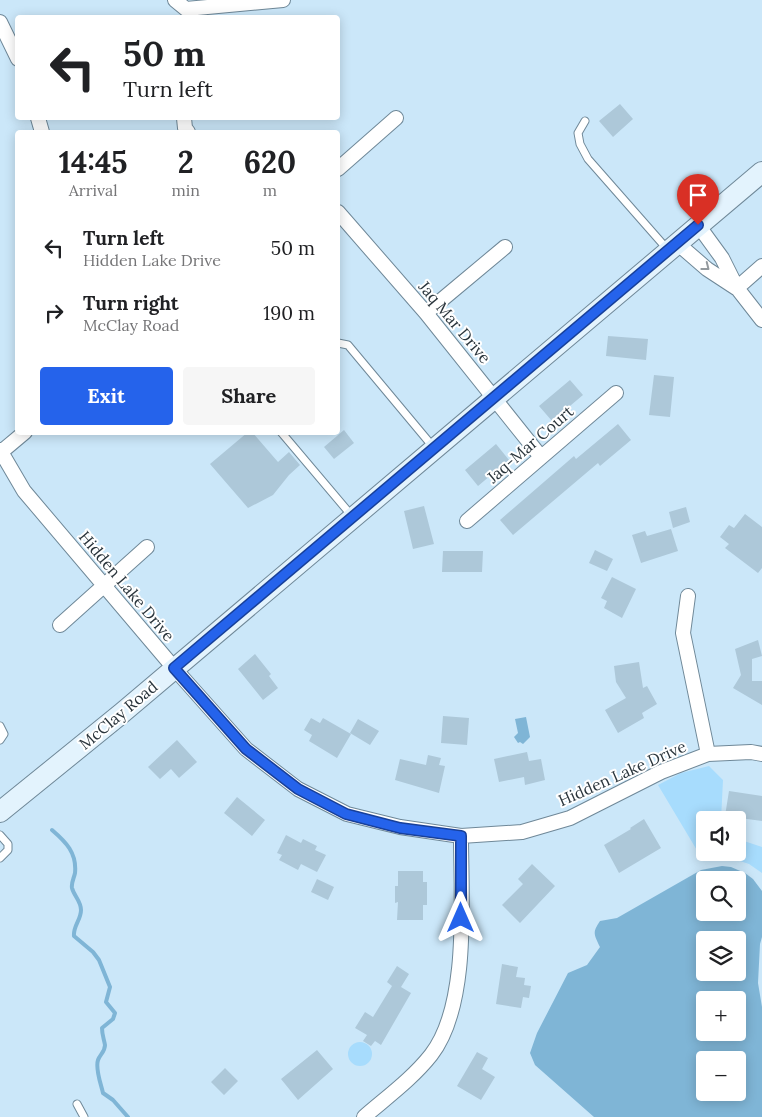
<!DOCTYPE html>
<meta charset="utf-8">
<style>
:root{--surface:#fff;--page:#f6f6f6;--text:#202124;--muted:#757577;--accent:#2563eb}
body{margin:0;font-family:Lora,serif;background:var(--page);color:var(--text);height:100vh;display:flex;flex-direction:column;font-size:19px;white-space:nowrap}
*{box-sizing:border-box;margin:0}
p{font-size:16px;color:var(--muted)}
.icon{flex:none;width:28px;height:28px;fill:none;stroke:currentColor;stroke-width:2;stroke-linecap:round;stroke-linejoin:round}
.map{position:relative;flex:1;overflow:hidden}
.details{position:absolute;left:15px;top:130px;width:325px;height:305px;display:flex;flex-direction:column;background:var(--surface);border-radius:5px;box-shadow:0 2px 12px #0003}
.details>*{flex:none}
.top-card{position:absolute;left:15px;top:15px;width:325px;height:105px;border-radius:5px;box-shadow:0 2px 12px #0003;background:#fff;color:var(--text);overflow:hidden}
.controls{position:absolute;left:696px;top:811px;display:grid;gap:10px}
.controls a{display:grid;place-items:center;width:50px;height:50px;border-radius:5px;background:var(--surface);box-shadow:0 2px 12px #0003;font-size:25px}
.pin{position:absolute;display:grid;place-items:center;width:42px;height:42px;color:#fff;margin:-51px -21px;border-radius:50% 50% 50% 0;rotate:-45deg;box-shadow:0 0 5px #0007}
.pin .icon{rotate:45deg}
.me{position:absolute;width:55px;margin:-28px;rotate:0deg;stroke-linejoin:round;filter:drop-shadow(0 0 4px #0008)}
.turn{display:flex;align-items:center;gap:18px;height:105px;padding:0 25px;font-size:22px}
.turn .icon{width:65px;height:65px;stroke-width:2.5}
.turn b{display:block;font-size:35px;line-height:42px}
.eta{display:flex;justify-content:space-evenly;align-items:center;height:85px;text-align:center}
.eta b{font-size:30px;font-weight:800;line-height:35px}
.cta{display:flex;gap:10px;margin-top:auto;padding:10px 25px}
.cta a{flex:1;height:58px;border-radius:5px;background:var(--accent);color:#fff;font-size:20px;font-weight:800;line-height:58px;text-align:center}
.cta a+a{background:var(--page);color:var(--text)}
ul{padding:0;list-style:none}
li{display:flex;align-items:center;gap:15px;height:65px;padding:0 25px}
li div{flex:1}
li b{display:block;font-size:19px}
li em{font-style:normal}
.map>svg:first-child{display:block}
</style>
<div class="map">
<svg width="762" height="1117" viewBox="0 0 762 1117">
<rect width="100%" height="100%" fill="#cbe7f9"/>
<path fill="#a7dcfd" d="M709,766L723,780L721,820H705V852H738V839L762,847V873L749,864L721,855L701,857L658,785L681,773Z
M348 1054a12 12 0 1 1 24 0a12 12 0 1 1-24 0Z"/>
<path fill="#7fb5d6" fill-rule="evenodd" d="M526,717L530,737L523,744L520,742L518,743L514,737L518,733L515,719Z
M722,866L731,867L745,873L753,879L762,891V937L760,944L758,983L762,1007V1117H594L535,1065L530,1053L537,1033L568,973L587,965L600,947C594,934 592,933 600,921L617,918L701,870ZM705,880H738V912H705ZM705,940H738V972H705ZM705,1000H738V1032H705ZM705,1060H738V1092H705Z"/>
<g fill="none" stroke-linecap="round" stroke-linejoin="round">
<path stroke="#7fb5d6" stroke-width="4" d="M52,830C66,842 77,853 75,873C74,878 71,883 72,888C74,896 81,901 81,910C81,920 73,926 74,936L93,952L99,960L110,987L106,1002L115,1013L113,1019L102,1028C102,1035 104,1039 105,1045C105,1052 100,1054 98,1060C95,1069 101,1084 103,1093L113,1100L128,1117"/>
</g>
<path fill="#adc8d9" d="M620,104L633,119L613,137L599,121Z
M608,336L648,339L646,360L606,356Z
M654,375L674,377L670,417L649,415Z
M570,380L583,395L552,421L539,406Z
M618,424L631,440L600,466L598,463L513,535L500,520L574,456L576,459Z
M344,430L354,443L334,459L324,447Z
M248,432H252L278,462L289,452L300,465L289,475L273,495L248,508L210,464Z
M496,444L509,460L478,486L465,470Z
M424,506L434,544L413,549L404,511Z
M686,507L690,522L673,528L669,512Z
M745,514L762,527V568L758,573L725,548L729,544L720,537L729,525L734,528Z
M671,529L678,551L641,563L632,535L645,531L647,536Z
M595,550L613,559L607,571L589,563Z
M443,551H483L482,572H442Z
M612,577L636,589L622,618L604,608L607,601L601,598Z
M758,640L762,656L752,659V681H762V705L733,688L741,675L735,649Z
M255,654L271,674L269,676L278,688L263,700L238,669Z
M639,662L643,688L647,686L657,704L642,713L644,718L618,733L605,710L626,698L616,682L614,666Z
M443,716L469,718L467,745L441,743Z
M311,718L320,723L323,718L351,734L337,758L309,741L312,735L304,730Z
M358,719L379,731L370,745L350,733Z
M177,740L197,762L179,778L171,769L160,779L148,767Z
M527,752L529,761L541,759L545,780L525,785L524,777L499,782L494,759Z
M428,755L441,758L439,765L445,766L439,793L395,780L400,759L426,765Z
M729,791L762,796V821L725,816Z
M237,797L265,820L252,836L224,813Z
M644,819L661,848L619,873L604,845L631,829L630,828Z
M286,835L301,843L303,839L317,846L315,850L326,855L317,872L301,864L298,870L279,860L282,855L277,853Z
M532,864L555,886L520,923L502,905L523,884L518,879Z
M398,871H423V882H427V905H423V920H397L398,902L395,903V886H398Z
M317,879L334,887L328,900L311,892Z
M502,964L518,967L516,977L525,978L524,985L531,986L529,998L523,997L521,1008L496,1004Z
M397,966L409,974L401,987L411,993L381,1045L375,1041L371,1046L363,1041L367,1035L355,1028L365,1012L373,1017L392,986L387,982Z
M317,1050L333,1069L298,1100L281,1079Z
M477,1052L488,1058L482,1069L495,1077L481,1100L457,1086Z
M225,1068L238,1081L224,1095L211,1082Z"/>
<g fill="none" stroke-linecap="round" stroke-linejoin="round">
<g stroke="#6f8898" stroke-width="9">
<path id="service" d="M585,121L578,133L580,144L588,159L668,250
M338,343L348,345L434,448
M281,432L352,516
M0,726L4,734L0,740
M0,835L8,844V850L0,858
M77,1104L84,1117"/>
</g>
<g stroke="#6f8898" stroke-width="16">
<path id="minor" d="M175,0L186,9L283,0
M0,22L18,59
M38,118L42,132
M184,118L185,128L188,132
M338,169L396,118
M338,212L426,313L541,457
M698,225L722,258L737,288L762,320
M677,243L707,269L736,288
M737,288L762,266
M426,313L505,247
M0,450L24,491L174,668L246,749L298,789L347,814L400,827L461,836L522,832L570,818L661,772L708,754L751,752L762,754
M0,453L25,432
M467,521L616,393
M688,596L683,633L708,754
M60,625L147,547
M364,1117C387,1097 412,1079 431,1055C470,1005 461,898 461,836"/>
</g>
<g stroke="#6f8898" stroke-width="22">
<path id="secondary" d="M0,812L122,713L762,172"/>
</g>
<use href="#service" stroke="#fff" stroke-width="7"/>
<use href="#minor" stroke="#fff" stroke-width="14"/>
<use href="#secondary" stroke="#e3f3fd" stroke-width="20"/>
</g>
<defs><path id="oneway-chevron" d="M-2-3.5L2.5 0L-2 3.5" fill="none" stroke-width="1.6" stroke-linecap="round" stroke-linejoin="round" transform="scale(1.25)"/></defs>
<use stroke="#949a9e" href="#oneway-chevron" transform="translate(706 267) rotate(38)"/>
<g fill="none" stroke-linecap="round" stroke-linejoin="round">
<g stroke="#184099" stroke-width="12">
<path id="route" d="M461,918V836L400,828L346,814L298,789L246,749L174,668L698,225"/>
</g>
<use href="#route" stroke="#2563eb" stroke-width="9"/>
</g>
<g text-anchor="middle" stroke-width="4" stroke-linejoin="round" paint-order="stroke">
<g font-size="16" fill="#2a353c" stroke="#fff">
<text transform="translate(455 322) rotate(50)" y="6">Jaq Mar Drive</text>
<text transform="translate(530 444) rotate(-41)" y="6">Jaq-Mar Court</text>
<text transform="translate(127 586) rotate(50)" y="6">Hidden Lake Drive</text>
<text transform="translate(118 715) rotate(-40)" y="6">McClay Road</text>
<text transform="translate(622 773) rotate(-24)" y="6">Hidden Lake Drive</text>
</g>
</g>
</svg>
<div class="controls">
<a><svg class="icon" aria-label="sound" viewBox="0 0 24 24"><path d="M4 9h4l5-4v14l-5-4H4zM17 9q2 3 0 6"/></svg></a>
<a><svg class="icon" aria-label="search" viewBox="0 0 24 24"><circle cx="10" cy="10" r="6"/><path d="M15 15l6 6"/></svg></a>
<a><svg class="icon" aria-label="layers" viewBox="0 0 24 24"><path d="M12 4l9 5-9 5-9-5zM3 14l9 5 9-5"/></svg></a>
<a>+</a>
<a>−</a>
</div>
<div class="pin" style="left:698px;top:225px;background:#d93025"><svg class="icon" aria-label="arrive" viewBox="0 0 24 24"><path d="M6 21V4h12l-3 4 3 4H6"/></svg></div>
<svg class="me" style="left:461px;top:918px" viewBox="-20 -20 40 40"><path d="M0-17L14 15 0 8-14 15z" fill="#2563eb" stroke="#fff" stroke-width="4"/></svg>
<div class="top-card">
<div class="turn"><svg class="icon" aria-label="left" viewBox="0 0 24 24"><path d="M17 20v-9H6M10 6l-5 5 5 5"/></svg><div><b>50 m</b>Turn left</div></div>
</div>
<section class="details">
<div class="eta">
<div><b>14:45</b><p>Arrival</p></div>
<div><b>2</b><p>min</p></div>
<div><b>620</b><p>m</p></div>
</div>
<ul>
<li><svg class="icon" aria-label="left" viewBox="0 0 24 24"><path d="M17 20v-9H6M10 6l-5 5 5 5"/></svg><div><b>Turn left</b><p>Hidden Lake Drive</p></div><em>50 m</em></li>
<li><svg class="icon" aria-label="right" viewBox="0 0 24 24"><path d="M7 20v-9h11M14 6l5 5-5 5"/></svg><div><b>Turn right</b><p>McClay Road</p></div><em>190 m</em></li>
</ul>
<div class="cta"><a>Exit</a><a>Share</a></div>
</section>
</div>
